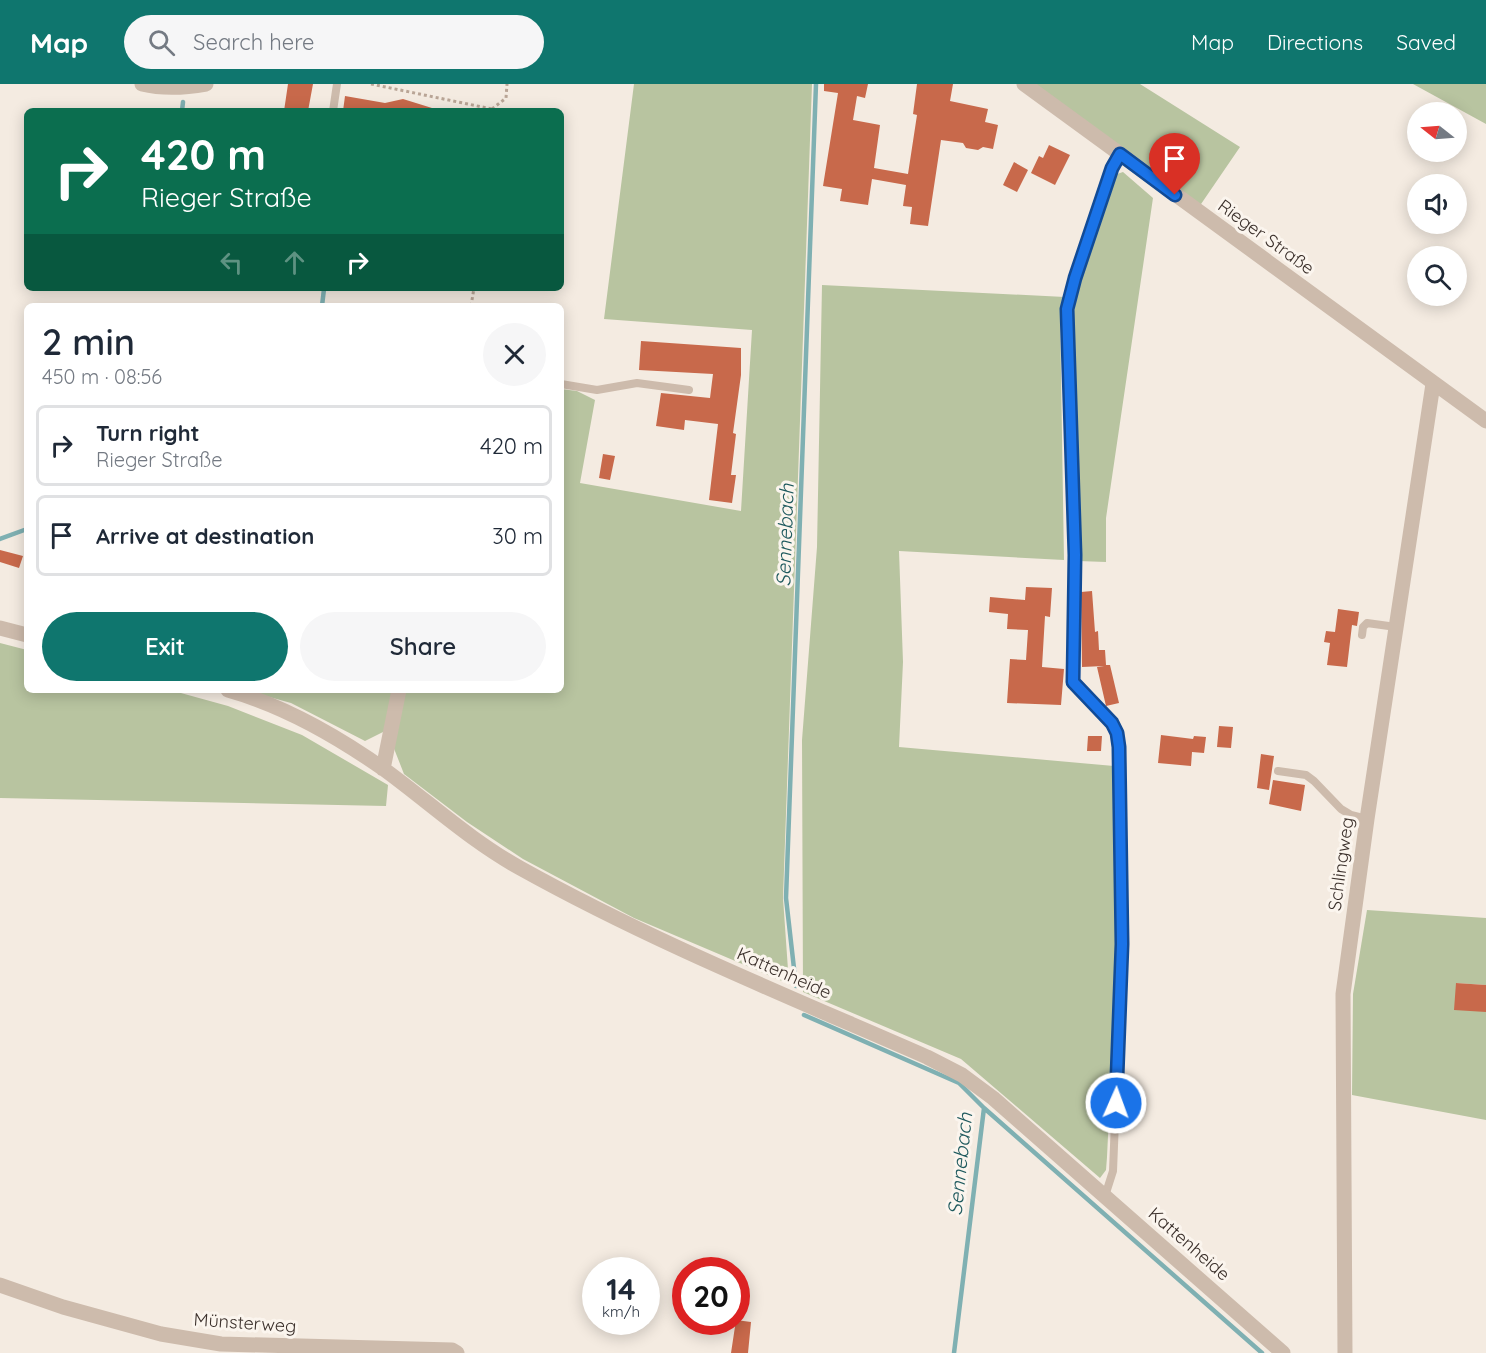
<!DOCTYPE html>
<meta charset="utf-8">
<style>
:root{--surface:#fff;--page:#f6f6f7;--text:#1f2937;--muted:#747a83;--line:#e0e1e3;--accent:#0f766e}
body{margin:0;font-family:Quicksand,sans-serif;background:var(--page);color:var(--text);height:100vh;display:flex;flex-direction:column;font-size:22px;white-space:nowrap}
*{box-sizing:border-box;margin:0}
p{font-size:20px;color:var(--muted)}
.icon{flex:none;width:33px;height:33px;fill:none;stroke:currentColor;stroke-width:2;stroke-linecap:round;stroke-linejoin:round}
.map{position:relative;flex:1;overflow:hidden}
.side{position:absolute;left:24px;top:219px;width:540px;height:390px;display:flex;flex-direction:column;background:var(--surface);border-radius:9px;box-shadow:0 3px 15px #0003}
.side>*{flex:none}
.guide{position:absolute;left:24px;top:24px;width:540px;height:183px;border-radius:9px;box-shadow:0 3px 15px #0003;background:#0b6e4f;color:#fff;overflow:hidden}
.needle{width:39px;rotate:287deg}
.controls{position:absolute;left:1407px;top:18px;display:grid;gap:12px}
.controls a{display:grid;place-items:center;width:60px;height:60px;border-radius:50%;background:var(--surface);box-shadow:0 3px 15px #0003;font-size:30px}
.speed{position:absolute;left:582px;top:1173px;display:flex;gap:12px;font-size:30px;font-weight:700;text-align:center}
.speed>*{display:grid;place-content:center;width:78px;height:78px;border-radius:50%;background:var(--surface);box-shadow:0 3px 15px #0003;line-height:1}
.speed small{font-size:15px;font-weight:400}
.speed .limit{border:9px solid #d22;background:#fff;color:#111}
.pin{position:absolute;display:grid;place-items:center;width:51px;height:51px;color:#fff;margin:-62px -26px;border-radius:50% 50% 50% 0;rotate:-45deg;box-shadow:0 0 6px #0007}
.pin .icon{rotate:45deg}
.me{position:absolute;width:66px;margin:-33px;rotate:2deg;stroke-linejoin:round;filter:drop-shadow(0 0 4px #0008)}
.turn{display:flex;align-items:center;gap:21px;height:126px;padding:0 18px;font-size:27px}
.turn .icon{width:78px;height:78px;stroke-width:2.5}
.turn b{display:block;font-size:42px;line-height:51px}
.lanes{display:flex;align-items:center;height:57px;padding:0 18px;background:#0003;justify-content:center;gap:30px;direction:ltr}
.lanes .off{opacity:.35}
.round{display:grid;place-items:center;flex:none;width:63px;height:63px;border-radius:32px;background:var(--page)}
.overview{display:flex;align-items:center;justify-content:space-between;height:102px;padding:0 18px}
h1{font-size:36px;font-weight:600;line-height:45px}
.cta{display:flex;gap:12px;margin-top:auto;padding:12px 18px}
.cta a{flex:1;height:69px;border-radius:36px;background:var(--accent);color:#fff;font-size:24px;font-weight:600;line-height:69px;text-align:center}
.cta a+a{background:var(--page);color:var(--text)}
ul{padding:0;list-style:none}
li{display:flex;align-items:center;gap:18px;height:81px;margin:0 12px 9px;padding:0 6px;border:3px solid var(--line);border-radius:9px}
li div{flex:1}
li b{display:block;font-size:22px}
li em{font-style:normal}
header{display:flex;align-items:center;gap:36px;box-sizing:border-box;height:84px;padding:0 30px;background:var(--accent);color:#fff}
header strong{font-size:28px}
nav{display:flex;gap:33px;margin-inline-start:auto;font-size:21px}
.search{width:420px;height:54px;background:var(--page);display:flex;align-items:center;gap:15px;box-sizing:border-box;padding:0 21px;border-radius:33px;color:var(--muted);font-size:22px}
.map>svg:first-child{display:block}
</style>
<header>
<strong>Map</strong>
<div class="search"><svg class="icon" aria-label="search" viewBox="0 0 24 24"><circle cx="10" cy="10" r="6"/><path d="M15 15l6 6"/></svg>Search here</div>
<nav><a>Map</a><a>Directions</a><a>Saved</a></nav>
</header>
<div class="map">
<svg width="1486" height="1269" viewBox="0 0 1486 1269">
<rect width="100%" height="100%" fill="#f4ebe1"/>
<path fill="#b8c4a0" d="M634,0H812L783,814L789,900L634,834L523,775L467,738L404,690L393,662L403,606H561V305L577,307L595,316L580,399L741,427L752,246L604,235Z
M1031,0H1140L1240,63L1199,123Z
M1413,0H1486V40Z
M1123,88L1153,114L1106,434V478L1078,477L1070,225L1117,90Z
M822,201L1065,213L1060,228L1064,476L899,467L903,578L899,663L1114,682L1117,863L1107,1073L1106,1086L1100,1094L961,975L803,908L802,656L817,463Z
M0,559L27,566V606H170L228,622L302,651L388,701L386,722L0,714Z
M244,606H393L385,647L365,657L291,619Z
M1367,826L1486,834V901L1456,899L1486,928V1036L1352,1011L1353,910Z"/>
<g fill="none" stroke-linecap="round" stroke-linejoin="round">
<path stroke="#7fb0b2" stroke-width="4.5" d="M182,27L183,18
M322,222L324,205
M0,455L27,445
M796,902L786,814L816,0
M804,931L959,999L984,1024L954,1269
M984,1024L1262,1269"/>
</g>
<path fill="#c8694b" d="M288,0H313L308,27H284Z
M824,0H868L865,14L857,12L853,36L880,41L874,84L908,90L917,31L913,30L917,0H953L950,17L988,25L985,38L998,41L993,65L983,63L978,66L966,64L963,59L941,56L928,142L910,140L912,123L903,122L906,101L872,95L868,121L840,117L842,105L823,102L838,9L824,7Z
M345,12L385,19L403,15L432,24V27H343Z
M1049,61L1070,71L1055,101L1031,89L1039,72L1043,74Z
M1014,78L1028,86L1017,108L1003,101Z
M641,257L741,264V291L733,349L736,350L731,391H736L732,419L709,416L718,340L685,336L684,346L656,342L661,309L710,314L713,290L639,286Z
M603,370L615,372L610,396L599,394Z
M0,466L23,472L19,484L0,478Z
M1026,503L1052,504L1050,533L1045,532L1042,583L1064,585L1061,621L1007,619L1010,575L1026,576L1028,546L1007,545L1008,530L989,528L990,513L1025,516Z
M1092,507L1095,548L1098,547L1099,566H1105L1106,581H1110L1119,619L1106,622L1097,583L1104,582L1082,583L1081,508Z
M1338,525L1359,528L1357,542L1352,541L1347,583L1327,581L1330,559L1324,558L1326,547L1335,548Z
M1219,642L1233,643L1231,664L1217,663Z
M1161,651L1193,655L1194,652L1206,653L1204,669L1192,668L1191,682L1158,679Z
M1088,652H1102L1101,667H1087Z
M1261,670L1274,672L1269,706L1257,704Z
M1273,696L1305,701L1301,727L1269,720Z
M1456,899L1486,901V928L1454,926Z
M736,1236L751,1238L748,1269H731Z"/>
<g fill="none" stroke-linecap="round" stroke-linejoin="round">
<path stroke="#b9a596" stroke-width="3" stroke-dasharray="3 3" stroke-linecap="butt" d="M371,0L492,25L494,27
M492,25L506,14L507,0
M471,222L474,204"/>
<path stroke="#cdbbac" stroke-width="8" d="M333,27L337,0
M561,300L597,306L637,299L689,306
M1362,551L1363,543L1367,539L1396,543
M1278,687L1306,691L1314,697L1341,725L1351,731L1367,735
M1105,1112L1113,1087L1122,860L1119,663C1114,633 1094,620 1073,599L1075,471L1067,225L1075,194L1112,84L1120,70"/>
<path stroke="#cdbbac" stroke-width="15" d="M142,0C163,5 184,4 206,0
M1024,0L1486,337
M0,544L27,551
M228,606C285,622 337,652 385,686C430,719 471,757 520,784C651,857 790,913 927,973L962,991L993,1014L1283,1269
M383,685L399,606
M0,1201L63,1223L161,1250L221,1260L452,1266L457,1269
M1345,1269L1343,910L1367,735L1433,300"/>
</g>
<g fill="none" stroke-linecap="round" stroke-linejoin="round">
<g stroke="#114b97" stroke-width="15">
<path id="route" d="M1116,1019L1122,860L1119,663L1117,649L1112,639L1073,598L1075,471L1067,225L1075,194L1112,84L1120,70L1175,111"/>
</g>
<use href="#route" stroke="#1a73e8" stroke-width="10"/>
</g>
<g text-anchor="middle" stroke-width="6" stroke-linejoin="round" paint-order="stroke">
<g font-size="18" fill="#3b302b" stroke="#fbf5ee">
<text transform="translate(1266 153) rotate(36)" y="6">Rieger Straße</text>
<text transform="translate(1341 780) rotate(-82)" y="6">Schlingweg</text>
<text transform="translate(784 889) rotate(24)" y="6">Kattenheide</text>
<text transform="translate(1189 1160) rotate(41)" y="6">Kattenheide</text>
<text transform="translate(245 1239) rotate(4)" y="6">Münsterweg</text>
</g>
<g font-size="20" font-style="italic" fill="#1f5a5e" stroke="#fbf5ee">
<text transform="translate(785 451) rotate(-88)" y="7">Sennebach</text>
<text transform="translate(960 1080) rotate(-84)" y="7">Sennebach</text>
</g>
</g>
</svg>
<div class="controls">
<a><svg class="needle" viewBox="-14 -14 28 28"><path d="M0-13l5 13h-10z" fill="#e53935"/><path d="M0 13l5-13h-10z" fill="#747a83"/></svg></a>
<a><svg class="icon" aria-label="sound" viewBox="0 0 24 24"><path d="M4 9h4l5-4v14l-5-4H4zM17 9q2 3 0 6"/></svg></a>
<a><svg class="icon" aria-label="search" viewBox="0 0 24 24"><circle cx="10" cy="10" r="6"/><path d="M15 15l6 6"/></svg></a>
</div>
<div class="speed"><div>14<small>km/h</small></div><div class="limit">20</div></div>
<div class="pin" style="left:1175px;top:111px;background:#d93025"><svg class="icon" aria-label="arrive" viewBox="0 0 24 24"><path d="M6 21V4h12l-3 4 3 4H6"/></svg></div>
<svg class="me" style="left:1116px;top:1019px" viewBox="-20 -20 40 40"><circle r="17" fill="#1a73e8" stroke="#fff" stroke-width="3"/><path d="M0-11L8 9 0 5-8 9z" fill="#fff"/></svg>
<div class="guide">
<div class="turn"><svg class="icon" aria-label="right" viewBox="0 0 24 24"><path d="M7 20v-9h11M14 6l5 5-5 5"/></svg><div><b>420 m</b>Rieger Straße</div></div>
<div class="lanes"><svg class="icon off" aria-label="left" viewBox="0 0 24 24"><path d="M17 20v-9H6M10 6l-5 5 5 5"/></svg><svg class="icon off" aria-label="ahead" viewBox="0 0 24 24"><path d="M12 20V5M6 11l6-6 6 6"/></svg><svg class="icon" aria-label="right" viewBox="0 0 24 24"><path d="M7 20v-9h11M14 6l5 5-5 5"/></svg></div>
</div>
<section class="side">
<div class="overview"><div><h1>2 min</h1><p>450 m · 08:56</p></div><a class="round"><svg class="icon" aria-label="close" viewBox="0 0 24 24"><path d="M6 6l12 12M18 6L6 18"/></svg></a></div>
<ul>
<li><svg class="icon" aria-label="right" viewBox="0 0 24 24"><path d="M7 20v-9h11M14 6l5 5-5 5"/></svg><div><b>Turn right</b><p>Rieger Straße</p></div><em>420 m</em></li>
<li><svg class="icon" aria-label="arrive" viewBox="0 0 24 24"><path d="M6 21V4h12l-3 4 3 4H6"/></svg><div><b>Arrive at destination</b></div><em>30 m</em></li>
</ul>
<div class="cta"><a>Exit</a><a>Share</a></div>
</section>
</div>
